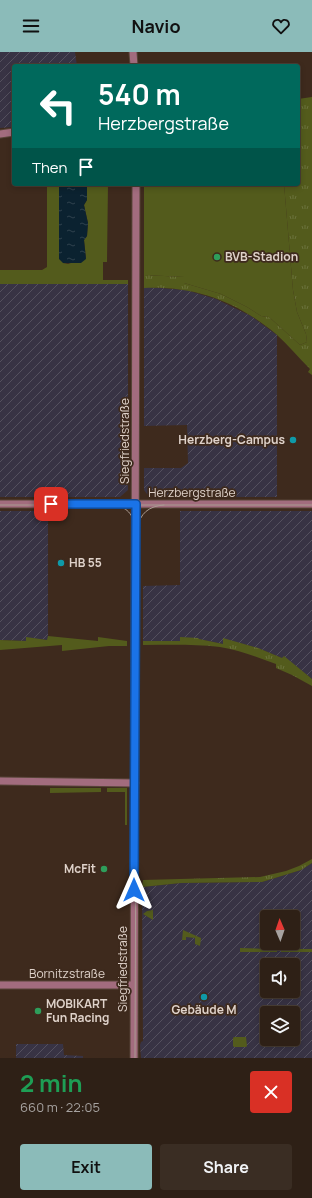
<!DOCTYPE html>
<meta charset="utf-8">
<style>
:root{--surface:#2e2016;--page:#3a2d23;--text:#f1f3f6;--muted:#a7a3a1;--line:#493e35;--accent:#8bbbb9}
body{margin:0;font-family:Manrope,sans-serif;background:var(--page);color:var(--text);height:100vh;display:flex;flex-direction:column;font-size:15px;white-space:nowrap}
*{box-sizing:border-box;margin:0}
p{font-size:13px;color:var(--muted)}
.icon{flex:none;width:22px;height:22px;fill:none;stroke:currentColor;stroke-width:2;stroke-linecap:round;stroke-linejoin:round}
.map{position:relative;height:1006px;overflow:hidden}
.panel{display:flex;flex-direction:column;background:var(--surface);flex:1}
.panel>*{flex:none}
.hud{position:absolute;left:12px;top:12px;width:288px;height:122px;border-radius:4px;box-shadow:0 2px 6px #0003,0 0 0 1px var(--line);background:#00695c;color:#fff;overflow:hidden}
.needle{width:26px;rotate:358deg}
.controls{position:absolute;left:260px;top:858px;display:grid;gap:8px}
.controls a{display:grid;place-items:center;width:40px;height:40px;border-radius:4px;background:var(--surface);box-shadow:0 2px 6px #0003,0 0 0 1px var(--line);font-size:20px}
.pin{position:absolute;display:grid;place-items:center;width:34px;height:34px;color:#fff;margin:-17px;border-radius:8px;box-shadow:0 2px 6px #0006}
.me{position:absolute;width:44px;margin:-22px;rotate:0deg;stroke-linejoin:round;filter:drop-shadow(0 0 3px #0008)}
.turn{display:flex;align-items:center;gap:14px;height:84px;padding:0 20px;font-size:18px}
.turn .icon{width:52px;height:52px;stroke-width:2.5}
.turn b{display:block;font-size:28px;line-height:34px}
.then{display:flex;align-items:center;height:38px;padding:0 20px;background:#0003;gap:8px;font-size:15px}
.round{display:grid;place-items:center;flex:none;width:42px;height:42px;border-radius:4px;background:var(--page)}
.head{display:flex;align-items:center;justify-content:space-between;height:68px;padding:0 20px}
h1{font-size:24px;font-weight:700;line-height:30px;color:#1e9e55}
.primary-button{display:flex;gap:8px;margin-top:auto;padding:8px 20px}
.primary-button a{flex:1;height:46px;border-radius:4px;background:var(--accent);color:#111;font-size:16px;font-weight:700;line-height:46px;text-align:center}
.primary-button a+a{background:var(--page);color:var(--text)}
header{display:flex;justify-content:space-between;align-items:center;height:52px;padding:0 20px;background:var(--accent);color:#111;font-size:18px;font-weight:700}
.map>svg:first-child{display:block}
</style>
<header><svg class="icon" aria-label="menu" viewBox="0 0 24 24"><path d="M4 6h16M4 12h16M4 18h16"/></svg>Navio<svg class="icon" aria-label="heart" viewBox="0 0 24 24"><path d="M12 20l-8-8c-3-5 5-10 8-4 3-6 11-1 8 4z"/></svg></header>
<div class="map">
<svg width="312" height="1006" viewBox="0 0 312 1006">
<defs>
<pattern id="industrial-furrows" width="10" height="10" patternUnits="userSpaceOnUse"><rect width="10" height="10" fill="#383344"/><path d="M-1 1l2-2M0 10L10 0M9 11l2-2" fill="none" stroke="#54505e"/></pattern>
<pattern id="park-tufts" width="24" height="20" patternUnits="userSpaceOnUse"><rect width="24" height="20" fill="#535b1c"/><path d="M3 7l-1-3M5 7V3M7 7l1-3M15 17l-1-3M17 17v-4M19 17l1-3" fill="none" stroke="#6b723c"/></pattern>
<pattern id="water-ripples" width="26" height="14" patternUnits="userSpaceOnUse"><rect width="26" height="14" fill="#0b2230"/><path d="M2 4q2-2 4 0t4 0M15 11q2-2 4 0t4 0" fill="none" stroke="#2e414d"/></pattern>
</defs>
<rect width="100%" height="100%" fill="#3e2a1d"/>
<path fill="url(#industrial-furrows)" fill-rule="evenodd" d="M0,0H75L77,14H14V75L0,76Z
M0,232H128V438L120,445H0Z
M147,235L186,238L216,247L251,264L277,283V445H161L147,442L144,438V416H181L188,411L187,373L144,374V236Z
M0,459H48V588L27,586L26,589L0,588Z
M180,459H312V627L289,609L258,596L224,587L223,592L198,587L180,586V589H143V534L180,533Z
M312,811V1006H141L140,993L141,990L143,989L142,835L181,831L262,830L301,818ZM267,865H293V891H267ZM267,913H293V939H267ZM267,961H293V987H267Z
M16,992H63L64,1003L83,1004V1006H16Z"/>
<path fill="#535b1c" d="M47,132H59V167L63,211L68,212L86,206L84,188L87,184L88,171L84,153L87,148V132H108L107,210H103V228H128V232H0V218H42L47,215Z
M144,132H284L293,238L297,260L306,282L307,290L300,293L269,265L261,264L247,255L221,242L184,231V225L144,223Z
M48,584L98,589V585L127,589V594H109L62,599V593L0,598V588L26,589V585L47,588Z
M50,736H101V740L50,741Z
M107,736H127V773H125V740H107Z
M153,858V868L143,862L147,859Z
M183,878L201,886L200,894L195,892V886L186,885V888H182Z
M240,896L277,897V900H240Z
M281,897H312V900H281Z
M234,985H246L247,994L246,995H234L233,994V986Z"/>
<path fill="url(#park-tufts)" d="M312,45V323L308,320L310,317C299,306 288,293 276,282C236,249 195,234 144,236V223L184,225V231L221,242L247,255L261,264L269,265L300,293L307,290L306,282L297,260L293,238L284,132H298V47Z
M180,585L198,586L199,587L223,592V586L258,596L282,606L284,604L312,627V634L292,623L276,616V612C257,605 239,598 220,595C194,592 169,593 143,593V589H180Z
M312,807V811L301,818L262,830L181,831L142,835L143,828L260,825L286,819L299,814Z"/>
<path fill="url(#water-ripples)" d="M59,132H87V148L84,153L88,171L87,184L84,188L86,207L81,211H63L59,207Z"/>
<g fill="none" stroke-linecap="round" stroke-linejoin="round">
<g stroke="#584539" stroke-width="9">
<path id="minor" d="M133,0L134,14
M0,82L14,80
M0,452H312
M0,729L135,731
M0,933H134
M134,1006L136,132"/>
</g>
<use href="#minor" stroke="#a26c7e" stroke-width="7"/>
<path stroke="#aa9b92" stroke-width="1" d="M0,453H312
M111,453C127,454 134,462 135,478
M135,1006L137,477C140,461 149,454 164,453"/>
</g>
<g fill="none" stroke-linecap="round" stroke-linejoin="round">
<g stroke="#114b97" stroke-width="10">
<path id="route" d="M51,452H136L134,838"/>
</g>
<use href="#route" stroke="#1a73e8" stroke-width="7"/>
</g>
<g fill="#2e9e5b" stroke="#3e2a1d" stroke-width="1.5">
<circle cx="217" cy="205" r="4"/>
<circle cx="104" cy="817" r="4"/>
<circle cx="38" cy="959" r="4"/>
</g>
<g fill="#0f9aa8" stroke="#3e2a1d" stroke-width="1.5">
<circle cx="293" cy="388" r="4"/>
<circle cx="61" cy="511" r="4"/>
<circle cx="204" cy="945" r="4"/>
</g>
<g text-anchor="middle" stroke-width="3.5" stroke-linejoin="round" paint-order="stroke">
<g font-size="12" font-weight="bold" fill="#dfd2ca" stroke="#3e2a1d" text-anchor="start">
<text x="225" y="209">BVB-Stadion</text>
<text x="285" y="392" text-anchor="end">Herzberg-Campus</text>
<text x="69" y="515">HB 55</text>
<text x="96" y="821" text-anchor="end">McFit</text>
<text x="46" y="956">MOBIKART<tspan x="46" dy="14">Fun Racing</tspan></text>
<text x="204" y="962" text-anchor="middle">Gebäude M</text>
</g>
<g font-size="12" fill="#dfd2ca" stroke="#3e2a1d">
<text transform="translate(125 389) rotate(-90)" y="4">Siegfriedstraße</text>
<text x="192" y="445">Herzbergstraße</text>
<text transform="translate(123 917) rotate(-90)" y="4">Siegfriedstraße</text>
<text x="67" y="926">Bornitzstraße</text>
</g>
</g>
</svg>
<div class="controls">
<a><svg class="needle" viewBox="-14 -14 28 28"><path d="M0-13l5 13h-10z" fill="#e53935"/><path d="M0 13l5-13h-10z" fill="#a7a3a1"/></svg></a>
<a><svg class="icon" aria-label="sound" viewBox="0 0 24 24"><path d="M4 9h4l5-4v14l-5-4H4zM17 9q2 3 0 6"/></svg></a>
<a><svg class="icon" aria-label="layers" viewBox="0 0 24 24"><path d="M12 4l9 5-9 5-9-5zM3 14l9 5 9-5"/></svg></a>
</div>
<div class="pin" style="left:51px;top:452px;background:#d93025"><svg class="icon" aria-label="arrive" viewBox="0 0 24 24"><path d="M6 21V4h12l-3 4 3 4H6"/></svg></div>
<svg class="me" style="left:134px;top:838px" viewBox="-20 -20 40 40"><path d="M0-17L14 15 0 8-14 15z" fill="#1a73e8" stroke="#fff" stroke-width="4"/></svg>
<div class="hud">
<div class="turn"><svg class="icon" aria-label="left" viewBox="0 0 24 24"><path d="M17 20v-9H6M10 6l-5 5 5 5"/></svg><div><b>540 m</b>Herzbergstraße</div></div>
<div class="then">Then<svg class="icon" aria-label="arrive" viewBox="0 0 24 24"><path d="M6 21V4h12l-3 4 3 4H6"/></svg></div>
</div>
</div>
<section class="panel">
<div class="head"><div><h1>2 min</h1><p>660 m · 22:05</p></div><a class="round" style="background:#d93025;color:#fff"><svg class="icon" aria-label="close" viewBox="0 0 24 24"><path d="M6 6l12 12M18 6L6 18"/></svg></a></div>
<div class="primary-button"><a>Exit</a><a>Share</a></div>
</section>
